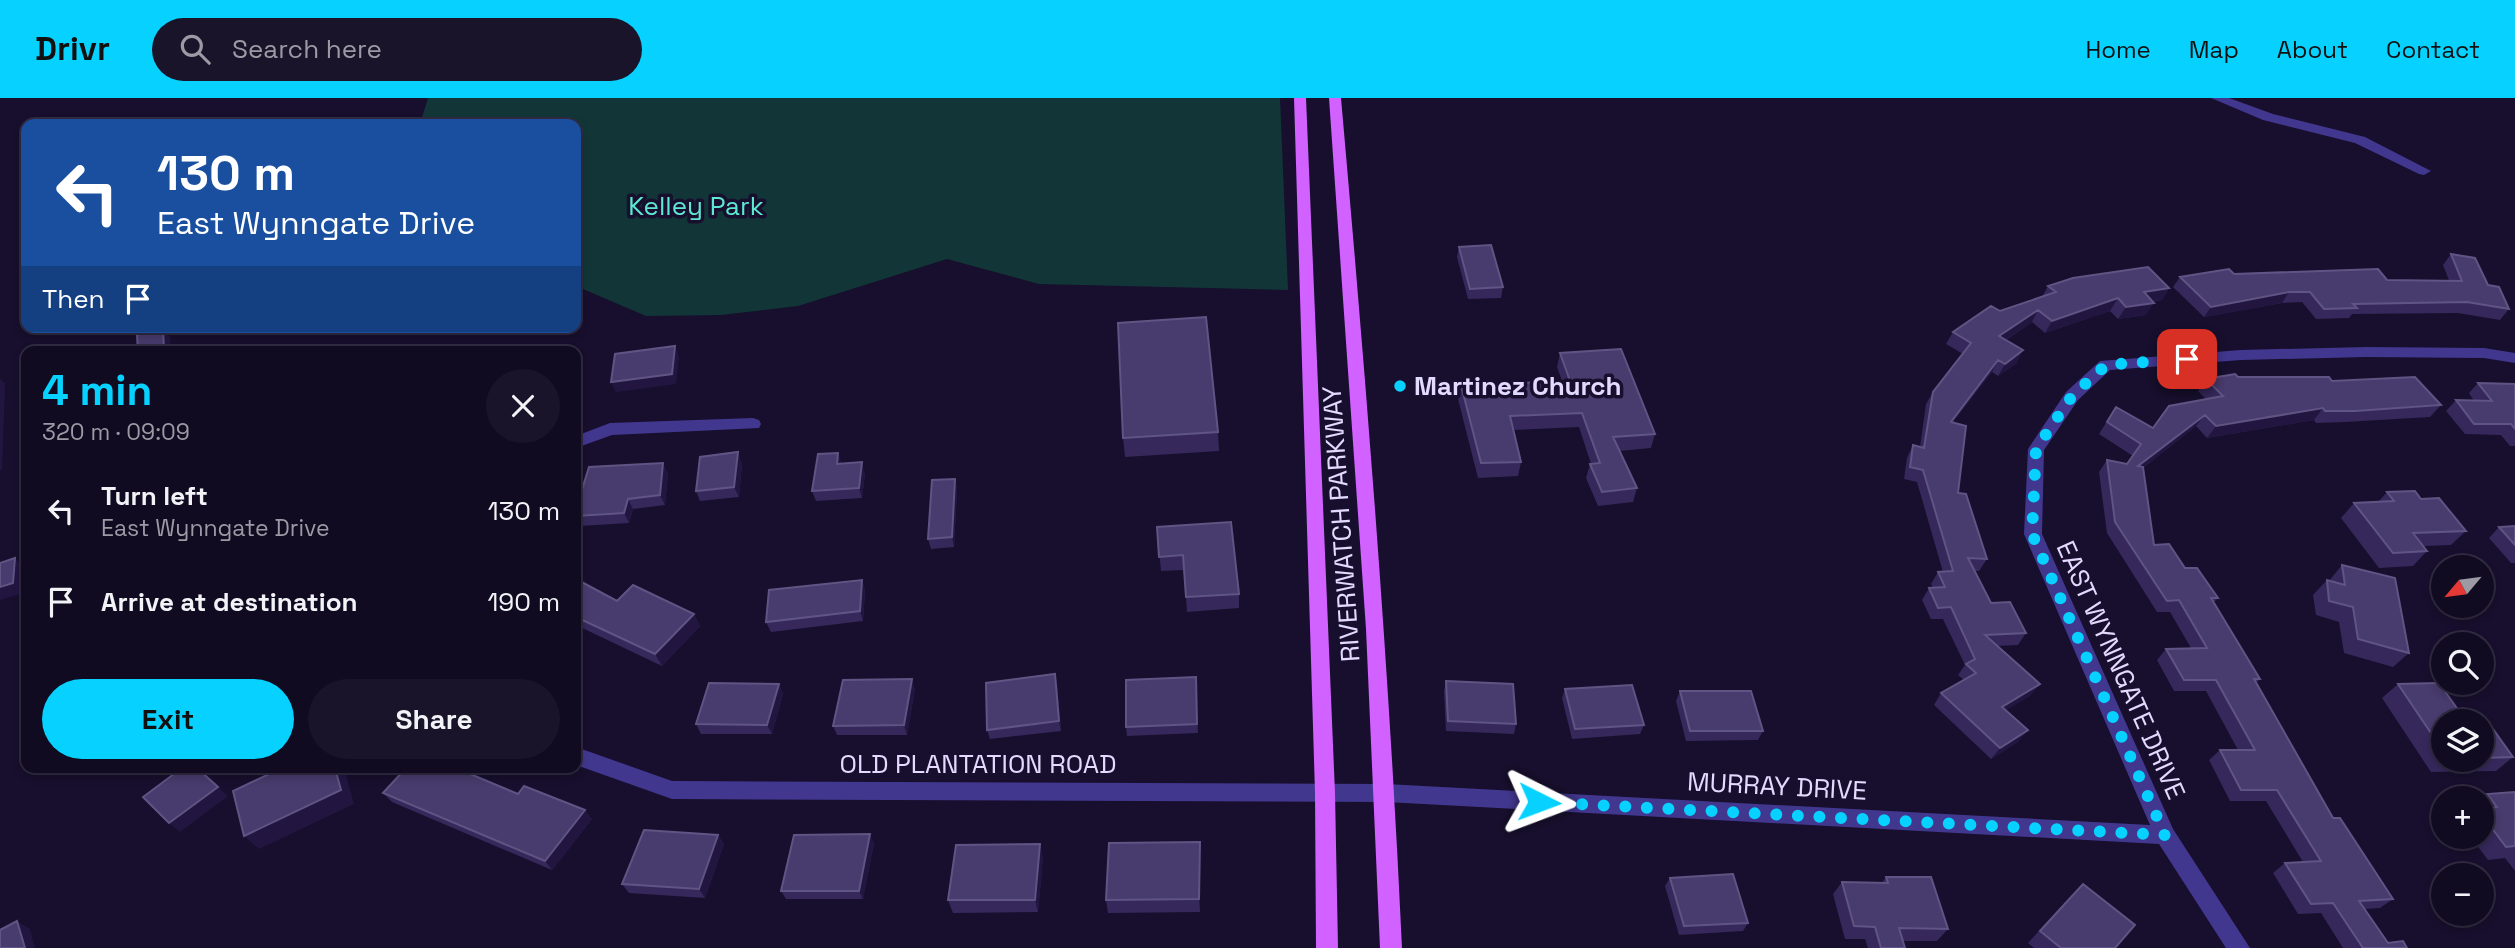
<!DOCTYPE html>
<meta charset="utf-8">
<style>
:root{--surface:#110b22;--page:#1a142a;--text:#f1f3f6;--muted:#9c9ba5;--line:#302b40;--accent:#07d2ff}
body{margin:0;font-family:"Space Grotesk",sans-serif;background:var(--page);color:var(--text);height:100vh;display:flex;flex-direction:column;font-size:26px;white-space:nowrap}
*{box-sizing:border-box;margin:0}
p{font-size:23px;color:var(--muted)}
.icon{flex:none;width:38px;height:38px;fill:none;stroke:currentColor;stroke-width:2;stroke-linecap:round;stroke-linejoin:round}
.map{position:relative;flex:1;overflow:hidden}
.side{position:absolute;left:21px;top:248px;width:560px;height:427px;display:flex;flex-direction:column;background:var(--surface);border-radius:14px;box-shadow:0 4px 10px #0003,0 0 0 2px var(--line)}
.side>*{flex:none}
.banner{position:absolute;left:21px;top:21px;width:560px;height:214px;border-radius:14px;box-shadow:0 4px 10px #0003,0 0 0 2px var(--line);background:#1a4fa0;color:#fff;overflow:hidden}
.needle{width:46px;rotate:241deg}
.fabs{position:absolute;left:2431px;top:457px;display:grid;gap:14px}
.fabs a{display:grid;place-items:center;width:63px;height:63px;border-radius:50%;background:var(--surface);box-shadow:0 4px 10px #0003,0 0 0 2px var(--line);font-size:35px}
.pin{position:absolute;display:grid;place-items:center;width:60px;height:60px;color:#fff;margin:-30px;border-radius:14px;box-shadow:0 4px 10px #0006}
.me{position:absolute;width:77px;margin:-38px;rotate:93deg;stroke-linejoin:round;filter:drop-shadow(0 0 5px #0008)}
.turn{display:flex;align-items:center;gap:24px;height:147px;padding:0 21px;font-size:32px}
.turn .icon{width:91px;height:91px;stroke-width:2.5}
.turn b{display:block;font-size:49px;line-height:60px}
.then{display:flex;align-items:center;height:66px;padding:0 21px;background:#0003;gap:14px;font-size:26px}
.round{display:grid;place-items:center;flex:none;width:74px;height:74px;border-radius:37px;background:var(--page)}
.headline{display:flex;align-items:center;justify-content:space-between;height:119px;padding:0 21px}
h1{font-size:42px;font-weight:700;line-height:52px;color:var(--accent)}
.primary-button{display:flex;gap:14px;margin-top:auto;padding:14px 21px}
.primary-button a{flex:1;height:80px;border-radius:42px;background:var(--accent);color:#111;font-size:28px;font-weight:700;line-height:80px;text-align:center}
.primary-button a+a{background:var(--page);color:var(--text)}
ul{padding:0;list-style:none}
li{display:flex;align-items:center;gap:21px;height:91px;padding:0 21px}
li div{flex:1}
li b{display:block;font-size:26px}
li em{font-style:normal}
header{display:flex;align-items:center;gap:42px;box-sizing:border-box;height:98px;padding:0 35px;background:var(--accent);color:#111}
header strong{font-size:33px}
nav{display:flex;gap:38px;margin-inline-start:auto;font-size:24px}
.search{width:490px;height:63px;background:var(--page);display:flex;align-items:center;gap:18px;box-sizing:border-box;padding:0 24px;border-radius:38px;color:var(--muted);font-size:26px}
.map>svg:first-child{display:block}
</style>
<header>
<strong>Drivr</strong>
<div class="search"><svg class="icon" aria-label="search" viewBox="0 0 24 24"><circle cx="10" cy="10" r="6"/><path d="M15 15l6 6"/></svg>Search here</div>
<nav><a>Home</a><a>Map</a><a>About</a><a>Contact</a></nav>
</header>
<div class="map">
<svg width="2515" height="850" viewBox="0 0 2515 850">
<rect width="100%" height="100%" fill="#170f2d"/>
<path fill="#123637" d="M428,0H1280L1288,192L1039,186L947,161L798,208L721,217L646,218L576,188V26H420Z"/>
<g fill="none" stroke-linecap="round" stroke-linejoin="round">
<path fill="#42378f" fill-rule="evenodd" d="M2211,0H2229L2273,16L2365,39L2431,73L2424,77L2419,76L2355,45L2263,22Z
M2366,249L2484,250L2515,255V265L2484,260L2366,259L2241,262L2110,272L2078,302L2044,352L2042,436L2173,731L2250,850H2226L2159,746L1386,704L672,701L576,667V649L672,683L1386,686L2150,727L2024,436L2028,351L2066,294L2100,263L2241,252Z
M753,320L759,322L761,326L759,330L612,337L576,350V338L610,325Z"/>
<path fill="#d162ff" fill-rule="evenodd" d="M1294,0H1306L1335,695L1338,850H1316L1315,695Z
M1329,0H1341C1366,283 1389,566 1402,850H1380L1366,531Z"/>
</g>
<path fill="#36285b" d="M1459,149L1503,189L1501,200L1468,201L1457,159Z
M2451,156L2488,187L2509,211L2500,222L2458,215L2352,216L2349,220L2316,221L2302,204L2282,205L2204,219L2173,189L2180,179L2234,176L2387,182H2449L2443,167Z
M2048,188L2169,190L2162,202L2153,204L2146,217L2118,221L2110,213L2045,235L2032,224L2006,242L2017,265L1998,278L1992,274L1953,324L1958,395L1987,461L1979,473H1975L1991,505L2026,535L2018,547L1997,548L2031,597L2006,612L2019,643L1991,661L1934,607L1941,595L1964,582L1958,577L1965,567L1943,521H1931L1922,502L1929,490H1933L1931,486L1938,474H1943L1917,384L1904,381L1907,360L1913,347L1920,349L1926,306L1933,294L1963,256L1946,246L1953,234L2000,213L2042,199Z
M1560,255L1655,336L1651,350L1619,353L1637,390L1633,404L1598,408L1586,380L1590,366H1591L1579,329L1513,332L1521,364L1518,378L1478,380L1458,301L1461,287L1562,283L1557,269Z
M2238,279L2332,283L2441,307L2430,319L2345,324L2316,325L2314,322L2207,340L2196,328L2143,370L2154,447L2185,470L2218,500L2214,504L2260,581L2256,585L2333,720L2393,801L2380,810L2365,811L2388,845L2407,850H2343L2321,815L2298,816L2273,775L2285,765L2303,764L2266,703H2230L2209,662L2220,652H2238L2206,593H2174L2157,562L2166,551L2191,550L2170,514H2157L2107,435L2099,374L2107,362L2127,366L2133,358L2099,336L2116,309L2153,330L2206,301L2198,293L2206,281Z
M2478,285L2515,286V348H2510L2501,337L2465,336L2446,313L2456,302L2474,303L2469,295Z
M1218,334L1219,353L1125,359L1123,340Z
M742,365L739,399L700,403L696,393Z
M841,366L865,375L862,400L816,403L812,393Z
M668,375L665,407L633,411L629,425L579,428L576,422V411Z
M955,381L957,391L954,449L931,451L928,441Z
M2387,394L2421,401L2466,433L2451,447L2424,448L2427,453L2413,468L2379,470L2341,420L2354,405L2378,404Z
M2515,428V465H2511L2489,440L2499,429Z
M1157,429L1239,496V510L1187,514L1184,472L1161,473Z
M2342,467L2409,555L2393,569L2344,555L2339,524L2316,517L2313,497L2327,482L2329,483Z
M576,481L617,503L694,516L700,528L662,568L576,527Z
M862,482L865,492L863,523L771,534L766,524Z
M1055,576L1057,586L1061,633L990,641L987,632Z
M1196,579L1198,635L1127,638L1126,629Z
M1446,583L1516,626L1514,636L1446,633L1444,593Z
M779,586L783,596L772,636H701L696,626Z
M2398,586L2443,623V662H2482V624L2513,659L2496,673L2431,674L2382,600Z
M915,591L907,637H837L833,628Z
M1565,591L1644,627L1640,636L1572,641L1562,600Z
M1680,593L1763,633L1758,642L1686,643L1676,603Z
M2515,694V773L2505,760L2488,762L2470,738H2482V701L2487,696Z
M383,695L518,696L592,721L552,772L392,704Z
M718,737L724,746L705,800L629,795L622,786Z
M1200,744V814L1108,815L1106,802Z
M874,745L863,801H786L781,793Z
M1043,759L1038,814L953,815L948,802Z
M1886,779L1948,831L1937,843H1903L1905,850H1868L1865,841H1845L1833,796L1842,784L1882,785Z
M1670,780L1748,825L1743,833L1679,837L1665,788Z
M2070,799L2115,850H2034L2028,845Z"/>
<path fill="#221641" d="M2169,190L2162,202L2136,206L2144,194Z
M2289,194L2282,205L2204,219L2211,209Z
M2118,200L2110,213L2045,235L2052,223Z
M2154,205L2146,217L2118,221L2126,209Z
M2038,212L2032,224L1993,250L1999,238Z
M163,229L170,239L171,254H164Z
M675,248L679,259L676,286L616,294L611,284Z
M2023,252L2017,265L1998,278L2005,266Z
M1998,262L1992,274L1944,336L1951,324Z
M0,281L5,286L2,372H0Z
M2323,310L2314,322L2207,340L2216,328Z
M2205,317L2196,328L2130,380L2138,368Z
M738,354L742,365L739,399L734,389Z
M838,355L842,365L840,376L837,366Z
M862,364L865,375L862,400L859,390Z
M663,365L668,375L665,407L660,397Z
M955,381L957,391L954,449L952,439Z
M628,401L633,411L629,425L624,415Z
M15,460L25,471L24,495L0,502V489Z
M862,482L865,492L863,523L860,513Z
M694,516L700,528L662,568L655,556Z
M1055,576L1057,586L1061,633L1059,623Z
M912,581L915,591L907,637L904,627Z
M779,586L783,596L772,636L767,627Z
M2040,586L2031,597L1994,620L2002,609Z
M2028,632L2019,643L1991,661L2000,650Z
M335,670H344L354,706L259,751L244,738Z
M218,689L228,698L180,734L169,725Z
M585,712L592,721L552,772L545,763Z
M870,736L874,745L863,801L859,793Z
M718,737L724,746L705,800L699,791Z
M1200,744V814L1199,801Z
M1040,746L1043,759L1038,814L1035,802Z
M17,823L30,831L35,850H25Z"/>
<path fill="#483b6d" stroke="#605484" stroke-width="2" d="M1491,147L1503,189L1470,191L1459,149Z
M2451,156L2475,160L2488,187L2499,189L2509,211L2467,204L2353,206L2357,210L2324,211L2310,194H2289L2211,209L2180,179L2229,171L2234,176L2378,171L2387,182L2462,183Z
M2148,169L2169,190L2144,194L2154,205L2126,209L2118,200L2052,223L2038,212L1999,238L2023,252L2005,266L1998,262L1951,324L1966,328L1958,395L1966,396L1987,461L1968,460L1991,505L2010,504L2026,535L1985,537L2040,586L2002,609L2028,632L2000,650L1941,595L1976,575L1966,566L1975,561L1951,509L1938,510L1929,490L1945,489L1938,474L1953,473L1923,372L1910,369L1913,347L1924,350L1933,294L1971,245L1953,234L1991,208L2000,213L2056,194L2048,188L2073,180Z
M1206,219L1218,334L1123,340L1118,225Z
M163,229L164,254H138L137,237Z
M675,248L672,276L611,284L615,256Z
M1621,251L1655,336L1613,339L1637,390L1602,394L1590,366L1600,365L1582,315L1510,318L1521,364L1481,365L1461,287L1570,283L1560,255Z
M557,252V254H537Z
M2235,276L2238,279H2329L2332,283L2415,279L2441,307L2355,313H2325L2323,310L2216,328L2205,317L2138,368L2143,369L2154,447L2169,446L2185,470H2197L2218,500H2211L2260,581H2254L2333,720H2340L2393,801L2359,803L2388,845L2403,843L2407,850H2363L2333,805L2311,806L2285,765L2321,763L2277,692H2241L2220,652H2255L2216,582H2184L2166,551L2207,550L2179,502L2167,503L2115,424L2107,362L2127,366L2141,346L2107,324L2116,309L2153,330L2169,308L2223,298L2206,281Z
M2478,285L2515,286V331L2511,326H2474L2456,302L2492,303Z
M738,354L734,389L696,393L700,359Z
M838,355L837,366L862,364L859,390L812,393L818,356Z
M663,365L660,397L628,401L624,415L576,418V411L589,369Z
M955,381L952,439L928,441L932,382Z
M2415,393L2421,401L2439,400L2466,433L2413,435L2427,453L2393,455L2354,405L2394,403L2387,394Z
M1231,424L1239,496L1186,499L1183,457L1159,459L1157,429Z
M2515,428V447L2499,429Z
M15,460L13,485L0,489V465Z
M2342,467L2395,480L2409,555L2358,541L2353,509L2329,503L2327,482L2345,487Z
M576,481L617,503L633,487L694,516L655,556L576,519Z
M862,482L860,513L766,524L769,492Z
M1055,576L1059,623L987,632L986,585Z
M1196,579L1197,626L1126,629V582Z
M912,581L904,627L833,628L843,582Z
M1446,583L1513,586L1516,626L1448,623Z
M709,585L779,586L767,627L696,626Z
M2439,585L2466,623H2443V653L2398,586Z
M1632,587L1644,627L1575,631L1565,591Z
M1680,593H1751L1763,633H1690Z
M2482,624H2488L2513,659L2482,660Z
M182,670H197L218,689L169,725L143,699Z
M282,670H335L341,692L244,738L233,693Z
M406,670H456L518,696L524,688L585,712L545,763L383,695Z
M2515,694V748L2506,749L2482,717V710L2497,709L2487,696Z
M644,732L718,737L699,791L622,786Z
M870,736L859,793H781L794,737Z
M1200,744L1199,801L1106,802L1109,745Z
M1040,746L1035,802H948L956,747Z
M1733,776L1748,825L1684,828L1670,780Z
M1886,779H1931L1948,831L1899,830L1905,850H1881L1875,829L1854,828L1842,784L1888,785Z
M2083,786L2135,827L2115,850H2061L2040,833Z
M17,823L25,850H0V832Z"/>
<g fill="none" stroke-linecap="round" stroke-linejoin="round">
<path stroke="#07d2ff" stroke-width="12" stroke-dasharray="0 21.6" d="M1539,704L2165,737L2032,436L2036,351L2072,298L2106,267L2187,261"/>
</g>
<circle fill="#07d2ff" stroke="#170f2d" stroke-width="2.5" cx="1400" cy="288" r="7"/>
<g text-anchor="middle" stroke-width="7" stroke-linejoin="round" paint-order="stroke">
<g font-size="26" fill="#5de9d1" stroke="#170f2d">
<text x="696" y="117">Kelley Park</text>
</g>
<g font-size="26" font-weight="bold" fill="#e2dbff" stroke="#170f2d" text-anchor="start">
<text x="1414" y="297">Martinez Church</text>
</g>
<g font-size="26" fill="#e2dbff" stroke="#170f2d">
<text transform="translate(1341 426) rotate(-94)" y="9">RIVERWATCH PARKWAY</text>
<text transform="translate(2121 572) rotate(66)" y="9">EAST WYNNGATE DRIVE</text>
<text x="978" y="675">OLD PLANTATION ROAD</text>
<text transform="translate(1777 688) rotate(3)" y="9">MURRAY DRIVE</text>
</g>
</g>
</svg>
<div class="fabs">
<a><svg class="needle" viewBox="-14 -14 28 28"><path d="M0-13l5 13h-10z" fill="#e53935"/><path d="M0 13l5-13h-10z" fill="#9c9ba5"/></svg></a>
<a><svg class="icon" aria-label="search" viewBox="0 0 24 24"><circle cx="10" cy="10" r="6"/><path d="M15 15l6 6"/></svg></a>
<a><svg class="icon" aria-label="layers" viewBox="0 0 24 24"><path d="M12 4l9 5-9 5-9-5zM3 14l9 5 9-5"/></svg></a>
<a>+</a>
<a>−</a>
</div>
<div class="pin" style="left:2187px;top:261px;background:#d93025"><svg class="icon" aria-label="arrive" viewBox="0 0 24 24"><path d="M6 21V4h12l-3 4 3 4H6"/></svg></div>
<svg class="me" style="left:1539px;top:704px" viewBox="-20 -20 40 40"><path d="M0-17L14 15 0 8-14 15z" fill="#07d2ff" stroke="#fff" stroke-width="4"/></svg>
<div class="banner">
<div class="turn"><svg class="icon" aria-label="left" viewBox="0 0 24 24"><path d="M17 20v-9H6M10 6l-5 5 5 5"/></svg><div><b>130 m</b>East Wynngate Drive</div></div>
<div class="then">Then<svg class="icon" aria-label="arrive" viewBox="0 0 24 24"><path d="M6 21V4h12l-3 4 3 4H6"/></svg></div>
</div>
<section class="side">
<div class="headline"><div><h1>4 min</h1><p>320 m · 09:09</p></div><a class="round"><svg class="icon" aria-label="close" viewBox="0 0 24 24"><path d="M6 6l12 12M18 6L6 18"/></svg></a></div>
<ul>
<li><svg class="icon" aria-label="left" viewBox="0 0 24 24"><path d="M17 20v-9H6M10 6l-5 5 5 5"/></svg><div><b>Turn left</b><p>East Wynngate Drive</p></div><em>130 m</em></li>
<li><svg class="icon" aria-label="arrive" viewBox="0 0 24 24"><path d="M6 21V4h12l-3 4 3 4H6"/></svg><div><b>Arrive at destination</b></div><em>190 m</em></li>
</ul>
<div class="primary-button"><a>Exit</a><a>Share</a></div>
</section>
</div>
